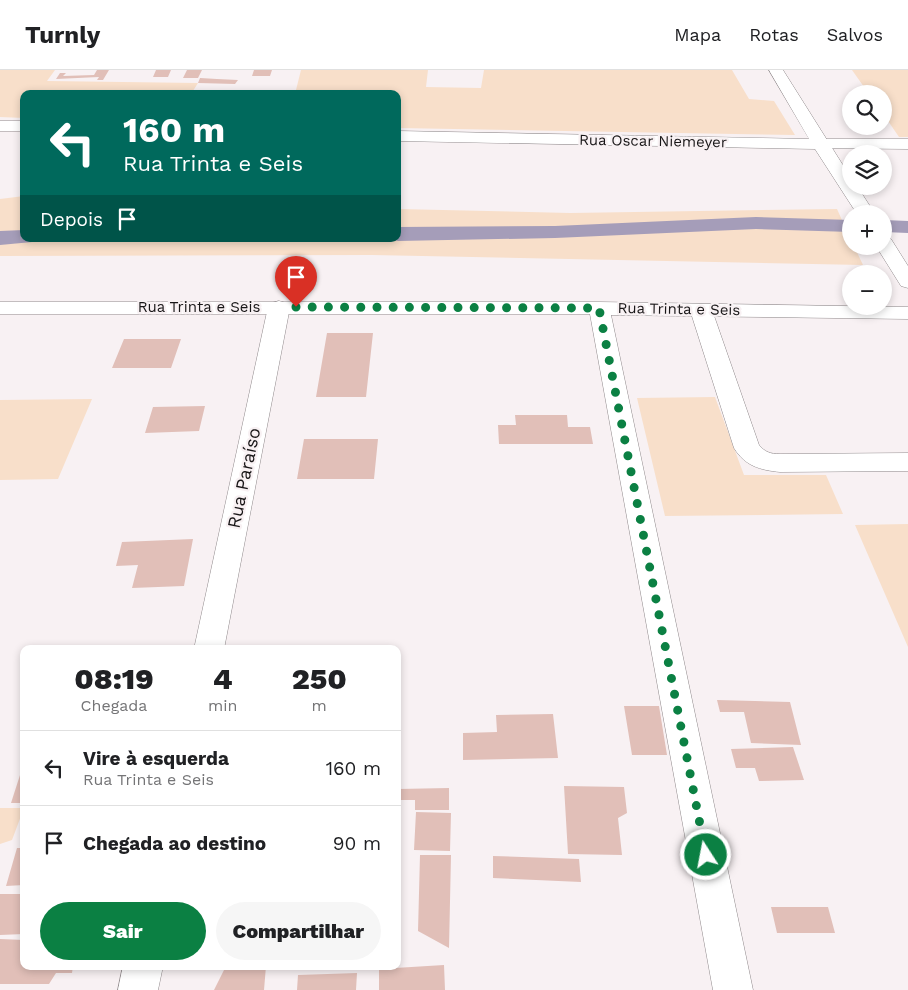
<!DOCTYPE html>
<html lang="pt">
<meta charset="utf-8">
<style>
:root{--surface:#fff;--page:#f6f6f6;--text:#202124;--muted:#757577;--line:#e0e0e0;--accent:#0b8043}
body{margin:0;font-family:"Work Sans",sans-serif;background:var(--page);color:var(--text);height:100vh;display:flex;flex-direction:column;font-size:19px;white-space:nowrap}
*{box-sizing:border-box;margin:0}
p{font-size:16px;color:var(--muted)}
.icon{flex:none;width:28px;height:28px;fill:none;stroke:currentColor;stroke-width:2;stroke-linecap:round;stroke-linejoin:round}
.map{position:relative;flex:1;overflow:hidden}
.side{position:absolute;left:20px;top:575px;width:381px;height:325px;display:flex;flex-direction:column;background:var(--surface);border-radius:10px;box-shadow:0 2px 8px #0003}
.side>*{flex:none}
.top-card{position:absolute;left:20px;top:20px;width:381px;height:152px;border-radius:10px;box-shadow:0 2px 8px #0003;background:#00695c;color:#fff;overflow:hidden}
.tools{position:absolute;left:842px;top:15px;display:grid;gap:10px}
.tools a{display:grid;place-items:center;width:50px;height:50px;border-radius:50%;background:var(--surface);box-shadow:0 2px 8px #0003;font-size:25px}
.pin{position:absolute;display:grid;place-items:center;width:42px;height:42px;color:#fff;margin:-51px -21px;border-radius:50% 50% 50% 0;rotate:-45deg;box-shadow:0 0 5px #0007}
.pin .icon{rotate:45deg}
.me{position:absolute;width:55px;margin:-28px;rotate:349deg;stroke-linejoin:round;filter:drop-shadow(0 0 4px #0008)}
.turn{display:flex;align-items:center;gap:18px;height:105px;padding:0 20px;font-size:22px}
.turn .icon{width:65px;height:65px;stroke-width:2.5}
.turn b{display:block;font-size:35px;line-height:42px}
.then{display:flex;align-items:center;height:48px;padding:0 20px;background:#0003;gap:10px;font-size:19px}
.eta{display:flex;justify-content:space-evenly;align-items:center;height:85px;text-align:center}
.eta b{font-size:30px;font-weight:800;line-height:35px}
.action{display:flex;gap:10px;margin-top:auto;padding:10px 20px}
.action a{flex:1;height:58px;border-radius:30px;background:var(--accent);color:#fff;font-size:20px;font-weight:800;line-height:58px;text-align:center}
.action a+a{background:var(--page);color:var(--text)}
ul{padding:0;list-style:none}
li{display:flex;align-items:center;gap:15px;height:75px;padding:0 20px;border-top:1px solid var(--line)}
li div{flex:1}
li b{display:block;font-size:19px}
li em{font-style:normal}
header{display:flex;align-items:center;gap:30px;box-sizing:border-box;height:70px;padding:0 25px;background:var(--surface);border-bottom:1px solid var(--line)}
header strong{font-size:24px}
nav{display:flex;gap:28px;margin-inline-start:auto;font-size:18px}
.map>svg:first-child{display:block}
</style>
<header>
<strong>Turnly</strong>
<nav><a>Mapa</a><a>Rotas</a><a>Salvos</a></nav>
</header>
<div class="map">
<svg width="908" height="920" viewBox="0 0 908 920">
<rect width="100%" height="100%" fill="#f8f1f3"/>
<path fill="#f8dfca" d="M0,0H55L47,11L198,13L191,24H24V48L0,47Z
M301,0H428L426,17L481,18L484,0H732L749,29L774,31L795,65L398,58V24H295Z
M852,0H908V67H899L884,45V24H869Z
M24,126V169H398V139L570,143L837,139L851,170V176H854L863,195L372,185L0,186V129Z
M715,327L744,405H826L843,444L665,446L637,328Z
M92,329L58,409L0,410V330Z
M908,454V577L855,455Z
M0,738H24L12,770L0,774Z"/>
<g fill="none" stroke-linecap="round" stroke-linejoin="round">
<path fill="#a59db9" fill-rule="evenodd" d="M756,147L851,150V162L756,159L555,168L398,171L391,169H398V157L555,156Z
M884,150L908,151V163L884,162Z
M24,160V169H34L32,172L0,175V161Z"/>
</g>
<path fill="#e1bfb8" d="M97,0H109L103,10H97L99,7L56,9L60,3H66L63,6L94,5Z
M156,0H171L168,7H153Z
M187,0H202L198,8H183Z
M254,0H272L270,6H252Z
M200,8L217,9L238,10L235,14L198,13Z
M327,263H373L366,327H316Z
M124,269H181L171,298H112Z
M205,336L199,361L145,363L153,337Z
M515,345H567L568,357H590L593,374H499L498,355H516Z
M304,369H378L374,409H297Z
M193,469L184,516L132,518L138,495L116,496L122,472Z
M717,630L790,632L801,675L751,673L744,642H720Z
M624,636H659L667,685H632Z
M553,644L558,688L463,690V663L497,662L496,645Z
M793,677L804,710L759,711L755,698H736L731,679Z
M21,702H24V733H11Z
M564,716L624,717L627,743L618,748L622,785L568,784Z
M449,718V740H415V730H398V719Z
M416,742L451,743L450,781L414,780Z
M17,778H24V815L6,816Z
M420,785H451L449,878L418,861Z
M493,786L579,789L581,812L493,808Z
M0,824H24V864L0,865Z
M771,837H828L835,863H777Z
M0,869L24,870V896H73L72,903H56L49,914H0Z
M444,895L445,920H379V899Z
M226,896H266L264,920H214Z
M357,903L356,920H297L298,905Z"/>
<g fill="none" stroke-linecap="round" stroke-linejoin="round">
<g stroke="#8f898b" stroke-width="1">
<path id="minor" d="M820,69H908V79L814,78L812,74L814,70Z
M279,231L286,233L290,237L224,579H194L268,237L272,233Z
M701,234L709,235L712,240L759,375C765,382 770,384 780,384L908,383V401L780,402C760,400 745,396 734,378L690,240L693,235Z
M123,896H163L158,920H118Z"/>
</g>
<g stroke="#8f898b" stroke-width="1">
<path id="tertiary" d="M769,0H783L851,108V116H857L875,144H857L815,79L398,71V61L809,69Z
M0,51H24V61H0Z
M884,167L891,169L908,196V218L901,216L876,176H884Z
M0,232H599L908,237V249L611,245L753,920H713L590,244H0Z"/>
</g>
<use href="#minor" fill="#fff" fill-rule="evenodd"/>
<use href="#tertiary" fill="#fff" fill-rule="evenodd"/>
</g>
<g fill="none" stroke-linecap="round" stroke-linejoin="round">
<path stroke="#0b8043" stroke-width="9" stroke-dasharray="0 16.2" d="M296,237L599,238L706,785"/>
</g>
<g text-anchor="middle" stroke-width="4.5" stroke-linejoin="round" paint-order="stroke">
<g font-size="15" fill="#181617" stroke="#f8f1f3">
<text transform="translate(653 71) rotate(1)" y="5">Rua Oscar Niemeyer</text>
<text x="199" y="242">Rua Trinta e Seis</text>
<text transform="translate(679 239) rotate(1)" y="5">Rua Trinta e Seis</text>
</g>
<g font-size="18" fill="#181617" stroke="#f8f1f3">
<text transform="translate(244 408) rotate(-78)" y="6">Rua Paraíso</text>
</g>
</g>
</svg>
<div class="tools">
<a><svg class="icon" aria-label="search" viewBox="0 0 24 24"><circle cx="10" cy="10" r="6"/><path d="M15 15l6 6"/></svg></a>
<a><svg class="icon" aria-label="layers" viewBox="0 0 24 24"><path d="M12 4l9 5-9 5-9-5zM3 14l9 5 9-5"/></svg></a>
<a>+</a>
<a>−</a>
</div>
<div class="pin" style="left:296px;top:237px;background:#d93025"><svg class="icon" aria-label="arrive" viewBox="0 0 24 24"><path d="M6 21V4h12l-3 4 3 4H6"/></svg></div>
<svg class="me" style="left:706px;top:785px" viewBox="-20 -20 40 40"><circle r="17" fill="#0b8043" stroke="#fff" stroke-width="3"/><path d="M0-11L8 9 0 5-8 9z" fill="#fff"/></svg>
<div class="top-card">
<div class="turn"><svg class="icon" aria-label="left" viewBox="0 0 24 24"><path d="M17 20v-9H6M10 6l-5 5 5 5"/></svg><div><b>160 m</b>Rua Trinta e Seis</div></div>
<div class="then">Depois<svg class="icon" aria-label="arrive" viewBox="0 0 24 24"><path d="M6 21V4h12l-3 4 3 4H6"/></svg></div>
</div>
<section class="side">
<div class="eta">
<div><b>08:19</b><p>Chegada</p></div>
<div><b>4</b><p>min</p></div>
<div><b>250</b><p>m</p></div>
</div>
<ul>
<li><svg class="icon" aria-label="left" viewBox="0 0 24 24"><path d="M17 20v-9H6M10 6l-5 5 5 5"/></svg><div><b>Vire à esquerda</b><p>Rua Trinta e Seis</p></div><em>160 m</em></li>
<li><svg class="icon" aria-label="arrive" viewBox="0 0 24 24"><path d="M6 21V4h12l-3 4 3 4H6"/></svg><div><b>Chegada ao destino</b></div><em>90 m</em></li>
</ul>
<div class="action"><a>Sair</a><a>Compartilhar</a></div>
</section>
</div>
